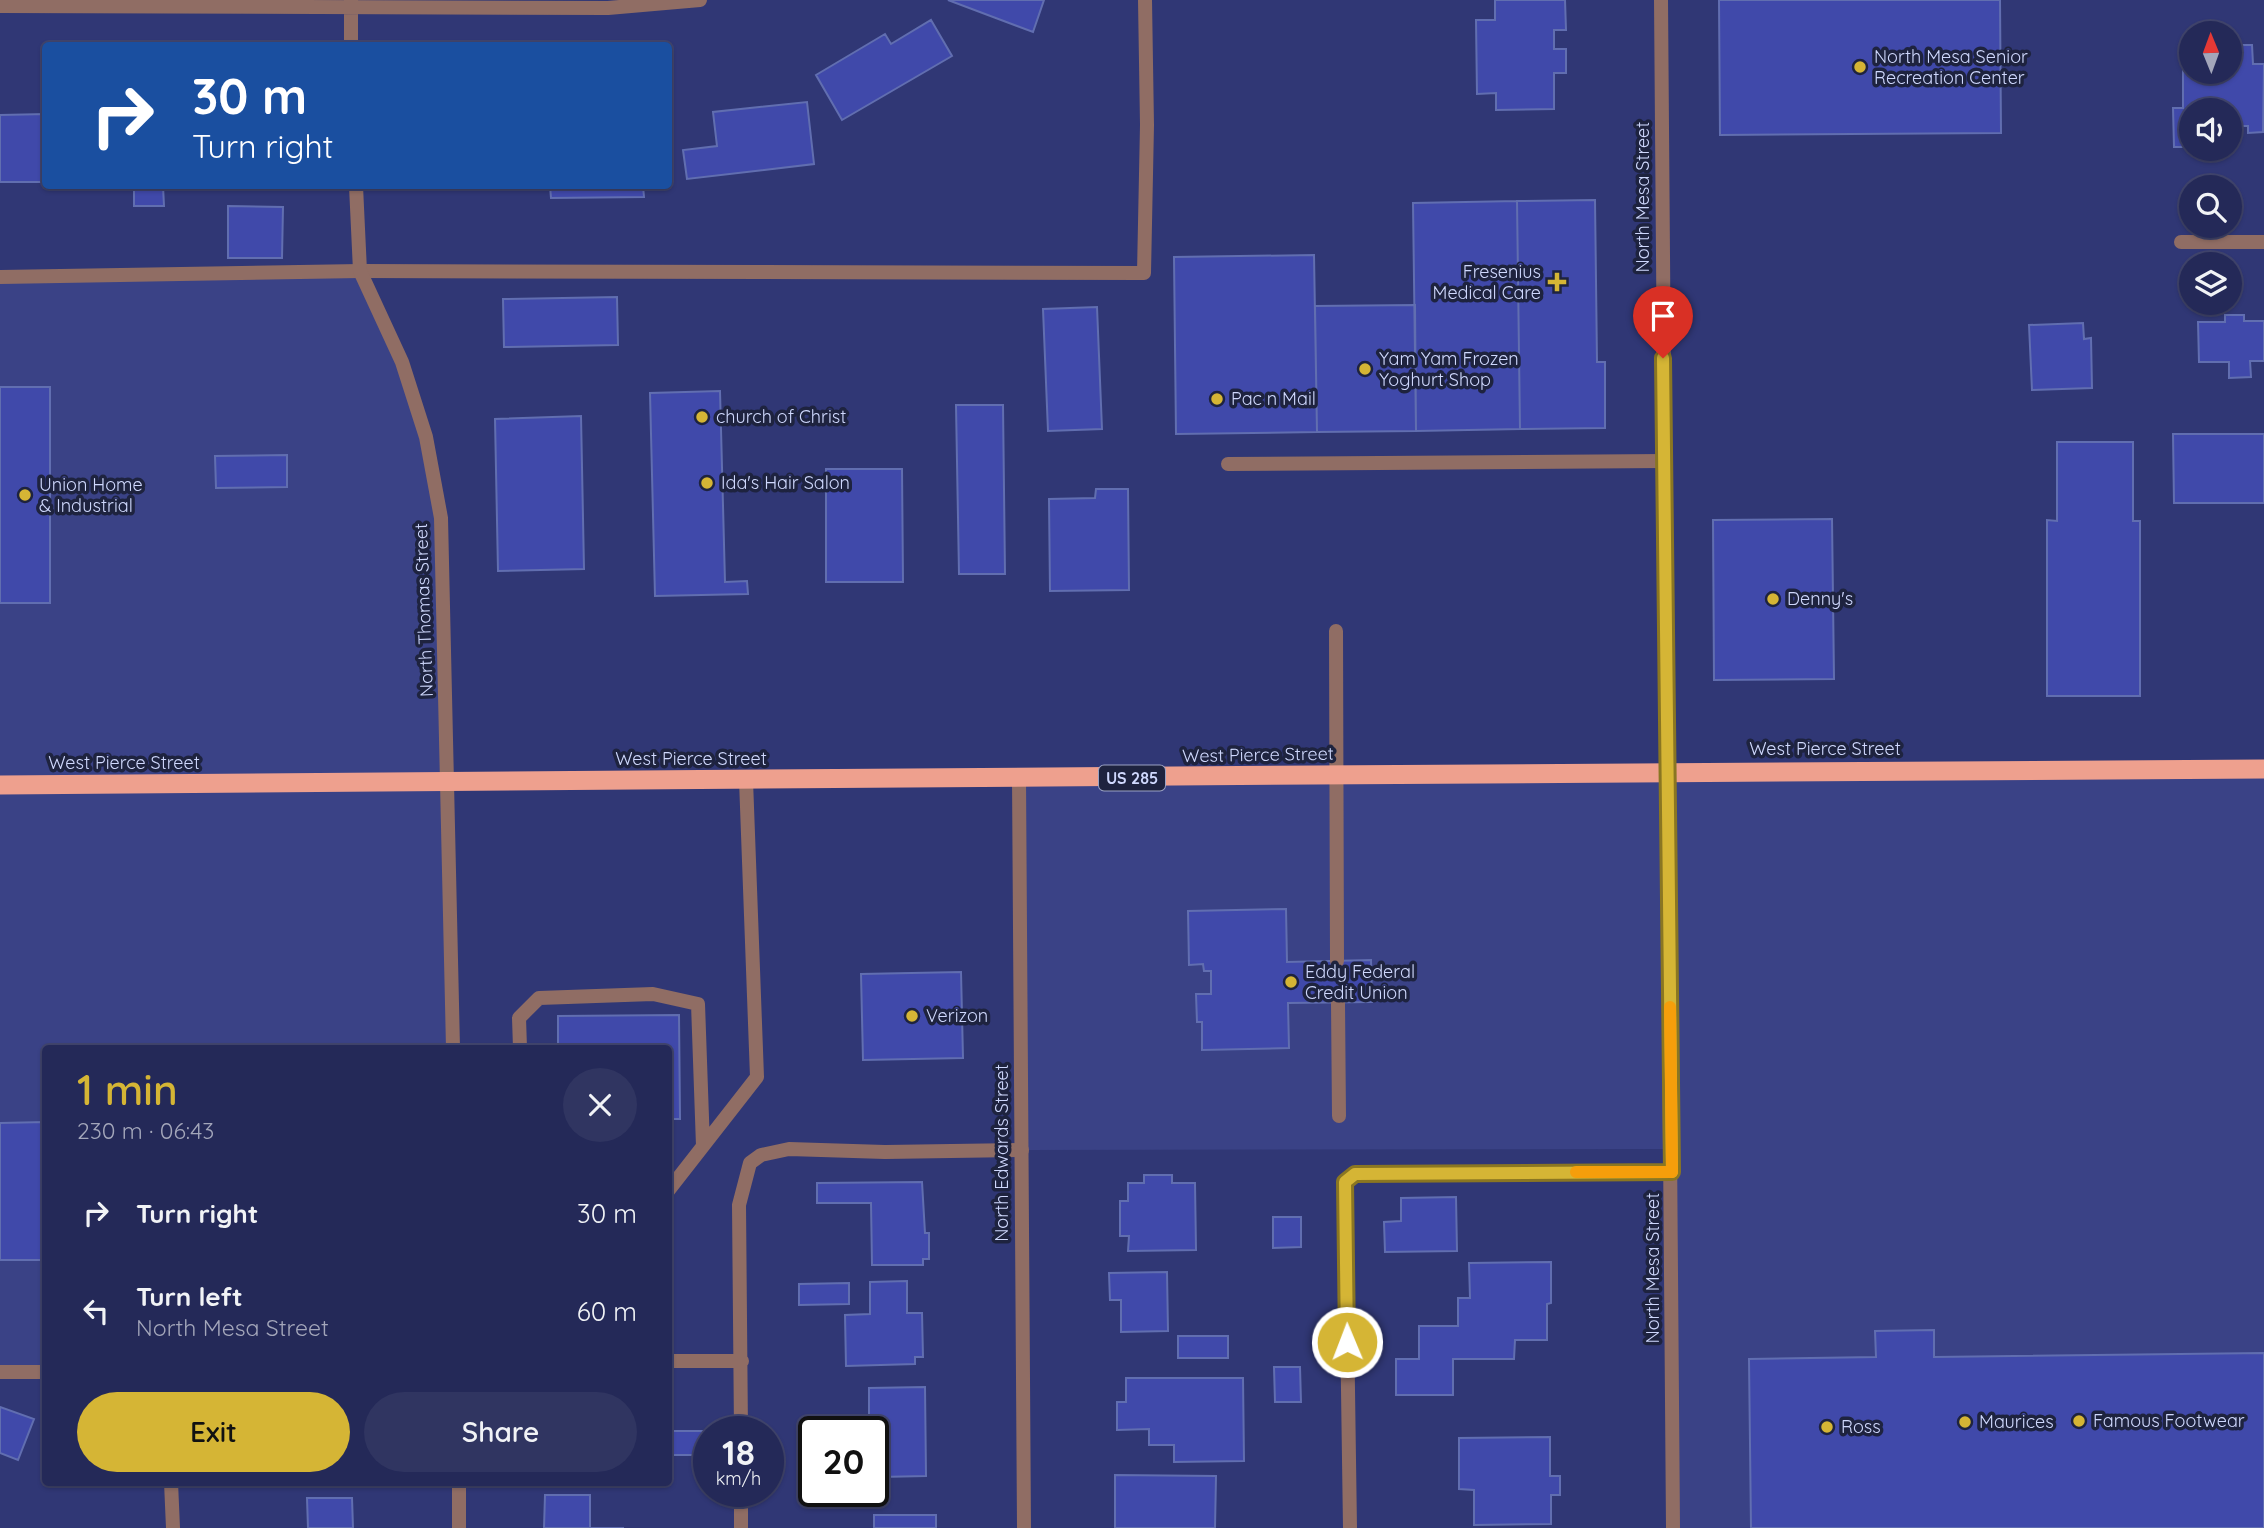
<!DOCTYPE html>
<meta charset="utf-8">
<style>
:root{--surface:#242958;--page:#303561;--text:#f1f3f6;--muted:#a3a6ba;--line:#41456e;--accent:#d5b535}
body{margin:0;font-family:Quicksand,sans-serif;background:var(--page);color:var(--text);height:100vh;display:flex;flex-direction:column;font-size:26px;white-space:nowrap}
*{box-sizing:border-box;margin:0}
p{font-size:23px;color:var(--muted)}
.icon{flex:none;width:38px;height:38px;fill:none;stroke:currentColor;stroke-width:2;stroke-linecap:round;stroke-linejoin:round}
.map{position:relative;flex:1;overflow:hidden}
.details{position:absolute;left:42px;top:1045px;width:630px;height:441px;display:flex;flex-direction:column;background:var(--surface);border-radius:7px;box-shadow:0 2px 5px #0004,0 0 0 2px var(--line)}
.details>*{flex:none}
.hud{position:absolute;left:42px;top:42px;width:630px;height:147px;border-radius:7px;box-shadow:0 2px 5px #0004,0 0 0 2px var(--line);background:#1a4fa0;color:#fff;overflow:hidden}
.needle{width:46px;rotate:359deg}
.buttons{position:absolute;left:2179px;top:21px;display:grid;gap:14px}
.buttons a{display:grid;place-items:center;width:63px;height:63px;border-radius:50%;background:var(--surface);box-shadow:0 2px 5px #0004,0 0 0 2px var(--line);font-size:35px}
.speed{position:absolute;left:693px;top:1416px;display:flex;gap:14px;font-size:35px;font-weight:700;text-align:center}
.speed>*{display:grid;place-content:center;width:91px;height:91px;border-radius:50%;background:var(--surface);box-shadow:0 2px 5px #0004,0 0 0 2px var(--line);line-height:1}
.speed small{font-size:18px;font-weight:400}
.speed .limit{border:4px solid #111;border-radius:10px;background:#fff;color:#111}
.pin{position:absolute;display:grid;place-items:center;width:60px;height:60px;color:#fff;margin:-72px -30px;border-radius:50% 50% 50% 0;rotate:-45deg;box-shadow:0 0 7px #0007}
.pin .icon{rotate:45deg}
.me{position:absolute;width:77px;margin:-38px;rotate:359deg;stroke-linejoin:round;filter:drop-shadow(0 0 5px #0008)}
.turn{display:flex;align-items:center;gap:24px;height:147px;padding:0 35px;font-size:32px}
.turn .icon{width:91px;height:91px;stroke-width:2.5}
.turn b{display:block;font-size:49px;line-height:60px}
.round{display:grid;place-items:center;flex:none;width:74px;height:74px;border-radius:37px;background:var(--page)}
.overview{display:flex;align-items:center;justify-content:space-between;height:119px;padding:0 35px}
h1{font-size:42px;font-weight:600;line-height:52px;color:var(--accent)}
.cta{display:flex;gap:14px;margin-top:auto;padding:14px 35px}
.cta a{flex:1;height:80px;border-radius:42px;background:var(--accent);color:#111;font-size:28px;font-weight:600;line-height:80px;text-align:center}
.cta a+a{background:var(--page);color:var(--text)}
ul{padding:0;list-style:none}
li{display:flex;align-items:center;gap:21px;height:98px;padding:0 35px}
li div{flex:1}
li b{display:block;font-size:26px}
li em{font-style:normal}
.map>svg:first-child{display:block}
</style>
<div class="map">
<svg width="2264" height="1528" viewBox="0 0 2264 1528">
<rect width="100%" height="100%" fill="#303775"/>
<path fill="#3a4286" d="M360,271L402,362L441,518L453,1048H46L45,1372H0V277Z
M2264,769V1528H1673L1672,1149L1022,1150L1019,778Z"/>
<path fill="#4049aa" stroke="#616eb0" stroke-width="2" d="M948,0H1044L1033,32Z
M1495,0H1565L1566,30H1554V49H1566V73H1554V109L1496,110V93L1477,94L1476,20H1495Z
M1719,0H2000L2001,133L1720,135Z
M931,20L952,56L842,120L816,75L885,34L891,44Z
M2230,45H2252L2253,64H2264L2263,132L2248,133V126H2230V110H2191V147H2174L2173,108H2183V65L2191,64V72H2230Z
M807,102L814,164L687,179L683,150L717,146L713,112Z
M46,114V182H0V115Z
M134,186H163L164,206H134Z
M550,186H643L644,197L551,198Z
M1595,200L1597,362H1605V428L1520,429L1517,201Z
M1517,201L1520,429L1416,431L1413,203Z
M228,206L283,207L282,258H228Z
M1314,255L1317,432L1176,434L1174,257Z
M617,297L618,345L504,347L503,299Z
M1415,305L1416,431L1317,432L1315,306Z
M1097,307L1102,429L1048,431L1043,309Z
M2225,315H2244V321H2264V361H2250L2251,377L2229,378V362H2199L2198,322H2225Z
M2083,323L2084,339L2091,338L2092,388L2032,390L2029,325Z
M0,387H50V603H0Z
M720,391L725,582L747,581L748,594L655,596L650,393Z
M956,405H1003L1005,574H959Z
M581,416L584,569L498,571L495,419Z
M2173,434H2264V503H2174Z
M2057,442H2133V521H2140V696H2047V520L2057,521Z
M287,455V487L216,488L215,456Z
M826,469H902L903,582H826Z
M1096,489H1128L1129,590L1050,591L1049,499L1095,498Z
M1832,519L1834,679L1714,680L1713,520Z
M1286,909L1287,962L1371,960L1372,1002L1288,1003L1289,1048L1202,1050V1022H1197L1196,994H1211V971H1204L1203,964L1189,965L1188,911Z
M961,972L963,1058L863,1060L861,974Z
M679,1015L680,1119H668V1048H558V1016Z
M45,1122L46,1260H0V1123Z
M1144,1175H1172V1183H1195L1196,1250L1128,1251L1129,1236H1120V1201H1128V1183H1144Z
M922,1182L925,1233H929V1259H923V1265H872L871,1203H817V1183Z
M1456,1197L1457,1251L1385,1252L1384,1222L1401,1221V1198Z
M1273,1217H1301V1247L1273,1248Z
M1551,1262V1303L1547,1304V1340H1515L1514,1359H1453V1395H1396V1359H1419V1326H1458V1298H1470L1469,1263Z
M1167,1272L1168,1331L1121,1332V1300H1110L1109,1273Z
M907,1281V1313H922L923,1357H915V1364L846,1366L845,1315L870,1314V1282Z
M849,1283V1304L799,1305V1284Z
M1934,1330V1357L2264,1353V1528H1751L1749,1359L1876,1357L1875,1331Z
M1178,1336H1228V1358H1178Z
M1274,1367H1300L1301,1402H1275Z
M1126,1378H1243L1244,1461L1174,1462V1445H1149V1429L1117,1430V1402H1126Z
M925,1387L926,1476L879,1477V1415H869V1388Z
M0,1407L34,1419L18,1460L0,1453Z
M668,1431H702L701,1455H668Z
M1550,1437V1476H1560V1495H1551V1524L1474,1525V1490L1459,1489V1438Z
M1115,1475L1216,1476L1215,1528H1115Z
M545,1495H590V1528H624H544Z
M307,1498H352L353,1528H308Z
M874,1515H936V1528H874Z"/>
<g fill="none" stroke-linecap="round" stroke-linejoin="round">
<path stroke="#906d64" stroke-width="14" d="M0,277L360,271L1144,273L1147,125L1145,0
M1228,464L1664,461
M1336,631L1337,961
M1338,1003L1339,1116
M520,1048L519,1018L539,998L653,994L698,1004L703,1146
M668,1191L757,1077L746,780
M668,1361H742
M0,1372H46
M741,1432L739,1205L750,1163L761,1155L789,1149L885,1152L1022,1150
M171,1482L173,1528
M741,1528V1491
M1350,1528L1345,1182L1355,1174L1672,1172"/>
<path stroke="#906d64" stroke-width="14" d="M351,0V46
M0,6L608,8L700,0
M356,186L360,271L402,362L426,437L441,518L453,1048
M2181,242H2264
M1019,778L1024,1528
M459,1482V1528"/>
<path stroke="#906d64" stroke-width="14" d="M1661,0L1673,1528"/>
<path stroke="#eea08e" stroke-width="19" d="M0,785C755,780 1509,772 2264,769"/>
</g>
<g fill="none" stroke-linecap="round" stroke-linejoin="round">
<g stroke="#8a7622" stroke-width="18">
<path id="route" d="M1347,1342L1345,1182L1355,1174L1672,1172L1663,358"/>
</g>
<use href="#route" stroke="#d5b535" stroke-width="12"/>
<path stroke="#f59e0b" stroke-width="12" d="M1576,1172H1672L1670,1007"/>
</g>
<g fill="#d5b535" stroke="#1e233f" stroke-width="2.5">
<circle cx="1860" cy="67" r="7"/>
<path d="M1553.5 271.5h7v7h7v7h-7v7h-7v-7h-7v-7h7z"/>
<circle cx="1365" cy="369" r="7"/>
<circle cx="1217" cy="399" r="7"/>
<circle cx="702" cy="417" r="7"/>
<circle cx="707" cy="483" r="7"/>
<circle cx="25" cy="495" r="7"/>
<circle cx="1773" cy="599" r="7"/>
<circle cx="1291" cy="982" r="7"/>
<circle cx="912" cy="1016" r="7"/>
<circle cx="2079" cy="1421" r="7"/>
<circle cx="1965" cy="1422" r="7"/>
<circle cx="1827" cy="1427" r="7"/>
</g>
<g text-anchor="middle" stroke-width="7" stroke-linejoin="round" paint-order="stroke">
<rect fill="#1e233f" stroke="#9aa2c4" stroke-width="2" x="1099" y="765.5" width="66" height="25" rx="5"/>
<g font-size="16" font-weight="bold" fill="#cfd8fd">
<text x="1132" y="784">US 285</text>
</g>
<g font-size="18" fill="#cfd8fd" stroke="#1e233f" text-anchor="start">
<text x="1874" y="63">North Mesa Senior<tspan x="1874" dy="21">Recreation Center</tspan></text>
<text x="1541" y="278" text-anchor="end">Fresenius<tspan x="1541" dy="21">Medical Care</tspan></text>
<text x="1379" y="365">Yam Yam Frozen<tspan x="1379" dy="21">Yoghurt Shop</tspan></text>
<text x="1231" y="405">Pac n Mail</text>
<text x="716" y="423">church of Christ</text>
<text x="721" y="489">Ida's Hair Salon</text>
<text x="39" y="491">Union Home<tspan x="39" dy="21">&amp; Industrial</tspan></text>
<text x="1787" y="605">Denny's</text>
<text x="1305" y="978">Eddy Federal<tspan x="1305" dy="21">Credit Union</tspan></text>
<text x="926" y="1022">Verizon</text>
<text x="2093" y="1427">Famous Footwear</text>
<text x="1979" y="1428">Maurices</text>
<text x="1841" y="1433">Ross</text>
</g>
<g font-size="18" fill="#cfd8fd" stroke="#1e233f">
<text transform="translate(1643 197) rotate(-90)" y="6">North Mesa Street</text>
<text transform="translate(424 610) rotate(-92)" y="6">North Thomas Street</text>
<text x="1825" y="755">West Pierce Street</text>
<text transform="translate(1258 755) rotate(-1)" y="6">West Pierce Street</text>
<text x="691" y="765">West Pierce Street</text>
<text x="124" y="769">West Pierce Street</text>
<text transform="translate(1002 1153) rotate(-90)" y="6">North Edwards Street</text>
<text transform="translate(1653 1268) rotate(-90)" y="6">North Mesa Street</text>
</g>
</g>
</svg>
<div class="buttons">
<a><svg class="needle" viewBox="-14 -14 28 28"><path d="M0-13l5 13h-10z" fill="#e53935"/><path d="M0 13l5-13h-10z" fill="#a3a6ba"/></svg></a>
<a><svg class="icon" aria-label="sound" viewBox="0 0 24 24"><path d="M4 9h4l5-4v14l-5-4H4zM17 9q2 3 0 6"/></svg></a>
<a><svg class="icon" aria-label="search" viewBox="0 0 24 24"><circle cx="10" cy="10" r="6"/><path d="M15 15l6 6"/></svg></a>
<a><svg class="icon" aria-label="layers" viewBox="0 0 24 24"><path d="M12 4l9 5-9 5-9-5zM3 14l9 5 9-5"/></svg></a>
</div>
<div class="speed"><div>18<small>km/h</small></div><div class="limit">20</div></div>
<div class="pin" style="left:1663px;top:358px;background:#d93025"><svg class="icon" aria-label="arrive" viewBox="0 0 24 24"><path d="M6 21V4h12l-3 4 3 4H6"/></svg></div>
<svg class="me" style="left:1347px;top:1342px" viewBox="-20 -20 40 40"><circle r="17" fill="#d5b535" stroke="#fff" stroke-width="3"/><path d="M0-11L8 9 0 5-8 9z" fill="#fff"/></svg>
<div class="hud">
<div class="turn"><svg class="icon" aria-label="right" viewBox="0 0 24 24"><path d="M7 20v-9h11M14 6l5 5-5 5"/></svg><div><b>30 m</b>Turn right</div></div>
</div>
<section class="details">
<div class="overview"><div><h1>1 min</h1><p>230 m · 06:43</p></div><a class="round"><svg class="icon" aria-label="close" viewBox="0 0 24 24"><path d="M6 6l12 12M18 6L6 18"/></svg></a></div>
<ul>
<li><svg class="icon" aria-label="right" viewBox="0 0 24 24"><path d="M7 20v-9h11M14 6l5 5-5 5"/></svg><div><b>Turn right</b></div><em>30 m</em></li>
<li><svg class="icon" aria-label="left" viewBox="0 0 24 24"><path d="M17 20v-9H6M10 6l-5 5 5 5"/></svg><div><b>Turn left</b><p>North Mesa Street</p></div><em>60 m</em></li>
</ul>
<div class="cta"><a>Exit</a><a>Share</a></div>
</section>
</div>
